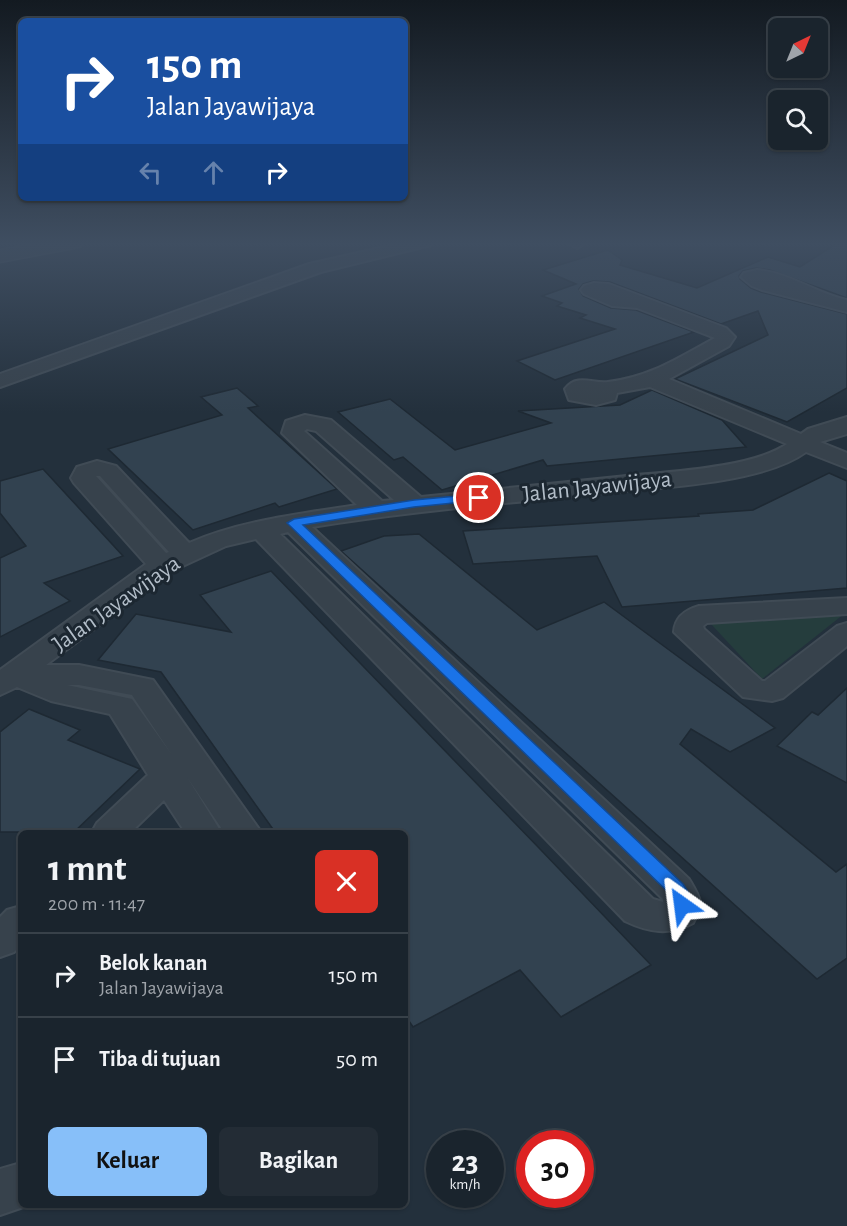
<!DOCTYPE html>
<html lang="id">
<meta charset="utf-8">
<style>
:root{--surface:#1a242d;--page:#232c35;--text:#f1f3f6;--muted:#9fa4aa;--line:#384149;--accent:#87bff9}
body{margin:0;font-family:"Alegreya Sans",sans-serif;background:var(--page);color:var(--text);height:100vh;display:flex;flex-direction:column;font-size:22px;white-space:nowrap}
*{box-sizing:border-box;margin:0}
p{font-size:20px;color:var(--muted)}
.icon{flex:none;width:33px;height:33px;fill:none;stroke:currentColor;stroke-width:2;stroke-linecap:round;stroke-linejoin:round}
.map{position:relative;flex:1;overflow:hidden}
.drawer{position:absolute;left:18px;top:830px;width:390px;height:378px;display:flex;flex-direction:column;background:var(--surface);border-radius:9px;box-shadow:0 2px 4px #0004,0 0 0 2px var(--line)}
.drawer>*{flex:none}
.top-card{position:absolute;left:18px;top:18px;width:390px;height:183px;border-radius:9px;box-shadow:0 2px 4px #0004,0 0 0 2px var(--line);background:#1a4fa0;color:#fff;overflow:hidden}
.needle{width:39px;rotate:43deg}
.controls{position:absolute;left:768px;top:18px;display:grid;gap:12px}
.controls a{display:grid;place-items:center;width:60px;height:60px;border-radius:9px;background:var(--surface);box-shadow:0 2px 4px #0004,0 0 0 2px var(--line);font-size:30px}
.speed{position:absolute;left:426px;top:1130px;display:flex;gap:12px;font-size:30px;font-weight:700;text-align:center}
.speed>*{display:grid;place-content:center;width:78px;height:78px;border-radius:50%;background:var(--surface);box-shadow:0 2px 4px #0004,0 0 0 2px var(--line);line-height:1}
.speed small{font-size:15px;font-weight:400}
.speed .limit{border:9px solid #d22;background:#fff;color:#111}
.pin{position:absolute;display:grid;place-items:center;width:51px;height:51px;color:#fff;margin:-26px;border:3px solid #fff;border-radius:50%;box-shadow:0 2px 6px #0007}
.me{position:absolute;width:66px;margin:-33px;rotate:329deg;stroke-linejoin:round;filter:drop-shadow(0 0 4px #0008)}
.turn{display:flex;align-items:center;gap:21px;height:126px;padding:0 30px;font-size:27px}
.turn .icon{width:78px;height:78px;stroke-width:2.5}
.turn b{display:block;font-size:42px;line-height:51px}
.lanes{display:flex;align-items:center;height:57px;padding:0 30px;background:#0003;justify-content:center;gap:30px;direction:ltr}
.lanes .off{opacity:.35}
.round{display:grid;place-items:center;flex:none;width:63px;height:63px;border-radius:9px;background:var(--page)}
.summary{display:flex;align-items:center;justify-content:space-between;height:102px;padding:0 30px}
h1{font-size:36px;font-weight:700;line-height:45px}
.action{display:flex;gap:12px;margin-top:auto;padding:12px 30px}
.action a{flex:1;height:69px;border-radius:9px;background:var(--accent);color:#111;font-size:24px;font-weight:700;line-height:69px;text-align:center}
.action a+a{background:var(--page);color:var(--text)}
ul{padding:0;list-style:none}
li{display:flex;align-items:center;gap:18px;height:84px;padding:0 30px;border-top:2px solid var(--line)}
li div{flex:1}
li b{display:block;font-size:22px}
li em{font-style:normal}
.map>svg:first-child{display:block}
</style>
<div class="map">
<svg width="847" height="1226" viewBox="0 0 847 1226">
<rect width="100%" height="100%" fill="#23303c"/>
<path fill="#253d3d" d="M844,614L762,679L711,624Z"/>
<path fill="#324250" stroke="#1e2933" stroke-width="1.5" d="M839,242H847V298L770,270L756,268L743,271L739,276L740,279L751,288L761,292L847,314V388L787,422L675,379L768,335L758,311L721,324L610,282L593,281L583,284L579,289L583,296L611,308L636,310L694,332L555,380L517,361L615,329L580,318L586,315L557,306L562,303L542,296L576,284L543,270L608,250L622,260L620,265L697,288L768,257L800,267Z
M237,388L258,406L248,408L337,489L279,507L275,503L193,530L108,449L222,415L201,397Z
M652,390L722,420L746,447L547,466L543,460L442,490L403,457L394,460L338,412L390,399L455,450L551,423L518,411L620,405Z
M43,469L123,556L44,583L70,601L0,637V558L26,546L0,513V481Z
M829,473L847,481V588L622,607L597,556L473,564L463,531L699,516L698,514L753,510Z
M419,534L537,630L604,602L775,728L730,752L691,729L680,744L836,872L847,864V958L817,979L341,551L384,536Z
M271,571L539,848L651,965L561,1017L520,970L413,1027L405,1015V832H275L161,672L98,660L136,614L231,632L200,595Z
M847,688V783L777,746L812,712L818,715Z
M29,709L80,730L68,740L140,769L74,832H0V732Z"/>
<g fill="none" stroke-linecap="round" stroke-linejoin="round">
<g stroke="#404b55" stroke-width="4">
<path id="minor" d="M406,242H433L431,245L321,272L0,387V374L309,264Z
M567,242H584L585,243L577,248Z
M757,270C790,273 815,293 847,300V312L762,290L752,286L741,277L744,273Z
M594,283L609,284L726,328L735,337L729,346L669,379L801,434L808,429L847,417V434L820,442L847,453V468L806,452C761,485 650,488 593,494C499,504 405,512 312,527L689,879C701,899 704,902 693,923C670,936 648,932 625,921L256,539L226,546L172,571L46,665H79L153,680L261,832H224L187,777L221,832H185L164,800L131,832H92L97,823L148,775L110,714L51,701L17,687L0,695V670L146,564L74,483L71,478L77,467L97,461L116,466L189,543C242,520 300,514 357,505L282,433L286,421L305,415L331,420L421,497C486,490 552,484 617,477C662,472 751,469 787,444L650,387L617,393L615,400L596,405L569,400L565,389C577,373 593,384 608,382C650,377 678,358 715,338L637,308L612,306L584,294L581,290L584,286ZM307,429L316,431L394,500L382,501L304,431ZM96,476H100L169,552L166,553ZM288,532L663,899V902L653,899L280,534ZM67,685H79L132,695L172,755L132,699Z
M847,598V614L707,623L703,626L704,629L762,681H765L837,626L847,623V646L783,698L772,701L743,697L674,632C675,617 685,610 699,606Z
M21,906V945L14,952L0,957V917L7,910Z
M21,1163V1204H32L0,1215V1169Z"/>
</g>
<g stroke="#404b55" stroke-width="3">
<path id="tertiary" d="M46,242H83L81,246L74,248L0,262V250Z"/>
</g>
<use href="#minor" fill="#37424c" fill-rule="evenodd"/>
<use href="#tertiary" fill="#37424c" fill-rule="evenodd"/>
</g>
<linearGradient id="sky" x2="0" y2="1"><stop stop-color="#131a21"/><stop offset="0.59" stop-color="#3f4e61"/><stop offset="1" stop-color="#3f4e61" stop-opacity="0"/></linearGradient>
<rect width="847" height="413" fill="url(#sky)"/>
<path fill="#1a73e8" stroke="#114b97" stroke-width="1.5" d="M479,494L485,498L483,500L414,507L303,525L683,884C689,893 694,900 689,910L682,913L676,910L670,894L287,523L294,519L414,500Z"/>
<g text-anchor="middle" stroke-width="6" stroke-linejoin="round" paint-order="stroke">
<g font-size="24" fill="#b2bdc8" stroke="#1c2731">
<text transform="translate(597 486) rotate(-6)" y="8">Jalan Jayawijaya</text>
<text transform="translate(116 603) rotate(-35)" y="8">Jalan Jayawijaya</text>
</g>
</g>
</svg>
<div class="controls">
<a><svg class="needle" viewBox="-14 -14 28 28"><path d="M0-13l5 13h-10z" fill="#e53935"/><path d="M0 13l5-13h-10z" fill="#9fa4aa"/></svg></a>
<a><svg class="icon" aria-label="search" viewBox="0 0 24 24"><circle cx="10" cy="10" r="6"/><path d="M15 15l6 6"/></svg></a>
</div>
<div class="speed"><div>23<small>km/h</small></div><div class="limit">30</div></div>
<div class="pin" style="left:479px;top:498px;background:#d93025"><svg class="icon" aria-label="arrive" viewBox="0 0 24 24"><path d="M6 21V4h12l-3 4 3 4H6"/></svg></div>
<svg class="me" style="left:682px;top:905px" viewBox="-20 -20 40 40"><path d="M0-17L14 15 0 8-14 15z" fill="#1a73e8" stroke="#fff" stroke-width="4"/></svg>
<div class="top-card">
<div class="turn"><svg class="icon" aria-label="right" viewBox="0 0 24 24"><path d="M7 20v-9h11M14 6l5 5-5 5"/></svg><div><b>150 m</b>Jalan Jayawijaya</div></div>
<div class="lanes"><svg class="icon off" aria-label="left" viewBox="0 0 24 24"><path d="M17 20v-9H6M10 6l-5 5 5 5"/></svg><svg class="icon off" aria-label="ahead" viewBox="0 0 24 24"><path d="M12 20V5M6 11l6-6 6 6"/></svg><svg class="icon" aria-label="right" viewBox="0 0 24 24"><path d="M7 20v-9h11M14 6l5 5-5 5"/></svg></div>
</div>
<section class="drawer">
<div class="summary"><div><h1>1 mnt</h1><p>200 m · 11:47</p></div><a class="round" style="background:#d93025;color:#fff"><svg class="icon" aria-label="close" viewBox="0 0 24 24"><path d="M6 6l12 12M18 6L6 18"/></svg></a></div>
<ul>
<li><svg class="icon" aria-label="right" viewBox="0 0 24 24"><path d="M7 20v-9h11M14 6l5 5-5 5"/></svg><div><b>Belok kanan</b><p>Jalan Jayawijaya</p></div><em>150 m</em></li>
<li><svg class="icon" aria-label="arrive" viewBox="0 0 24 24"><path d="M6 21V4h12l-3 4 3 4H6"/></svg><div><b>Tiba di tujuan</b></div><em>50 m</em></li>
</ul>
<div class="action"><a>Keluar</a><a>Bagikan</a></div>
</section>
</div>
